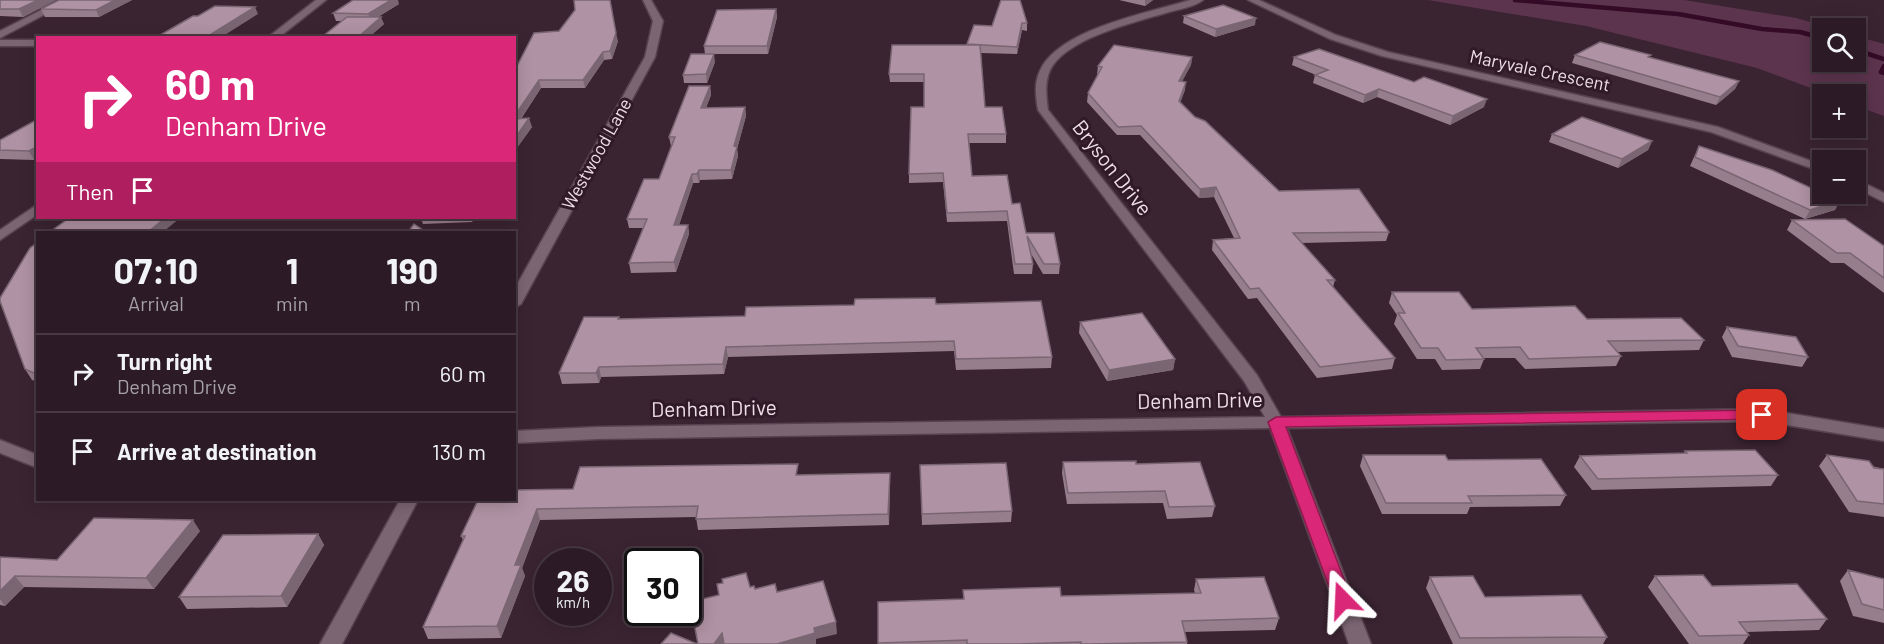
<!DOCTYPE html>
<meta charset="utf-8">
<style>
:root{--surface:#2c1b26;--page:#382832;--text:#f1f3f6;--muted:#a6a1a7;--line:#483943}
body{margin:0;font-family:Barlow,sans-serif;background:var(--page);color:var(--text);height:100vh;display:flex;flex-direction:column;font-size:22px;white-space:nowrap}
*{box-sizing:border-box;margin:0}
p{font-size:20px;color:var(--muted)}
.icon{flex:none;width:33px;height:33px;fill:none;stroke:currentColor;stroke-width:2;stroke-linecap:round;stroke-linejoin:round}
.map{position:relative;flex:1;overflow:hidden}
.panel{position:absolute;left:36px;top:231px;width:480px;height:270px;display:flex;flex-direction:column;background:var(--surface);border-radius:0px;box-shadow:0 3px 15px #0003,0 0 0 2px var(--line)}
.panel>*{flex:none}
.guide{position:absolute;left:36px;top:36px;width:480px;height:183px;border-radius:0px;box-shadow:0 3px 15px #0003,0 0 0 2px var(--line);background:#db2777;color:#fff;overflow:hidden}
.buttons{position:absolute;left:1812px;top:18px;display:grid;gap:12px}
.buttons a{display:grid;place-items:center;width:54px;height:54px;border-radius:0px;background:var(--surface);box-shadow:0 3px 15px #0003,0 0 0 2px var(--line);font-size:30px}
.speed{position:absolute;left:534px;top:548px;display:flex;gap:12px;font-size:30px;font-weight:700;text-align:center}
.speed>*{display:grid;place-content:center;width:78px;height:78px;border-radius:50%;background:var(--surface);box-shadow:0 3px 15px #0003,0 0 0 2px var(--line);line-height:1}
.speed small{font-size:15px;font-weight:400}
.speed .limit{border:3px solid #111;border-radius:9px;background:#fff;color:#111}
.pin{position:absolute;display:grid;place-items:center;width:51px;height:51px;color:#fff;margin:-26px;border-radius:12px;box-shadow:0 3px 9px #0006}
.me{position:absolute;width:66px;margin:-33px;rotate:339deg;stroke-linejoin:round;filter:drop-shadow(0 0 4px #0008)}
.turn{display:flex;align-items:center;gap:21px;height:126px;padding:0 30px;font-size:27px}
.turn .icon{width:78px;height:78px;stroke-width:2.5}
.turn b{display:block;font-size:42px;line-height:51px}
.then{display:flex;align-items:center;height:57px;padding:0 30px;background:#0003;gap:12px;font-size:22px}
.eta{display:flex;justify-content:space-evenly;align-items:center;height:102px;text-align:center}
.eta b{font-size:36px;font-weight:700;line-height:42px}
ul{padding:0;list-style:none}
li{display:flex;align-items:center;gap:18px;height:78px;padding:0 30px;border-top:2px solid var(--line)}
li div{flex:1}
li b{display:block;font-size:22px}
li em{font-style:normal}
.map>svg:first-child{display:block}
</style>
<div class="map">
<svg width="1884" height="644" viewBox="0 0 1884 644">
<rect width="100%" height="100%" fill="#3b2432"/>
<path fill="#5d344e" d="M1428,0H1684L1796,18L1831,28H1822V62H1856V36L1884,44V116L1856,106V94H1827L1757,68L1586,26Z"/>
<g fill="none" stroke-linecap="round" stroke-linejoin="round">
<path stroke="#340a27" stroke-width="4.5" d="M1515,0L1678,14L1762,29L1800,32L1822,38
M1856,50L1884,59
M1884,66L1881,72L1884,73"/>
<g stroke="#58424f" stroke-width="3">
<path id="street" d="M61,0H72L0,38V31Z
M316,0H326L278,38H267Z
M643,0H651L663,21L655,57L521,304L514,308V290L645,57L653,21Z
M1190,0H1203C1194,7 1180,9 1169,12C1136,22 1074,36 1053,65C1044,78 1046,95 1048,110L1257,375L1281,417L1762,409L1884,429V441L1762,421L1287,428L1371,644H1349L1270,428L598,439L514,443V431L598,427L1265,417L1244,381L1038,110C1036,98 1034,85 1039,73C1056,29 1149,13 1190,0Z
M1248,0H1259L1336,35L1388,52L1718,127L1822,165V172L1711,132L1382,56L1330,39Z
M0,40H38V46H0Z
M1856,179L1884,193V202L1856,188Z
M38,204V214L0,240V230Z
M0,440L38,455V468L0,453Z
M400,500H418L342,644H320Z"/>
</g>
<use href="#street" fill="#7b6572" fill-rule="evenodd"/>
</g>
<path fill="#967e8c" d="M0,0H56L23,17L0,16Z
M59,0H132L99,17H45L41,9Z
M1001,0L1027,23V31L1022,30L1017,54L981,53L985,107L1006,134V143H969L972,176L1012,204L1026,233L1060,264L1059,274H1043L1030,252L1033,264L1032,274H1014L1007,221L947,222L943,182L909,183V174L924,107V82H890L889,74L967,45V44L992,26Z
M1119,0H1153L1145,6Z
M399,4L378,17L384,24L368,38H324L323,36L342,21H336L333,13Z
M776,9L777,17L768,54H705L704,46Z
M575,10L618,41L612,59L604,60L585,88H541L521,119L532,127L514,152V72L559,31Z
M1184,16L1255,25L1215,37L1183,23Z
M1575,55L1650,58L1739,81L1735,89L1716,105L1572,63Z
M1192,57L1191,65L1182,81L1185,90L1180,102L1195,117L1279,191L1389,232L1386,241L1302,243L1335,280L1333,287L1395,358L1392,369L1317,378L1257,298L1248,299L1212,250L1213,240L1234,238L1214,197L1199,198L1140,135H1117L1087,102L1088,93L1098,75H1097L1098,66Z
M1294,57L1484,107L1450,125L1377,97L1363,103L1313,83L1315,75H1316L1292,65Z
M715,62L707,83H684L683,75Z
M710,86L711,95L706,108L745,107L746,116L737,149L738,156L732,179L700,180L699,183H693L679,225H688L689,234L676,272L631,273L629,263L643,228H629L627,219L659,179L671,146L669,137Z
M38,119L34,160L0,159V140Z
M1552,134L1652,141L1648,150L1618,168L1549,142Z
M1699,146L1840,200L1835,210L1805,219L1690,166Z
M421,218H475L472,222L423,224Z
M1792,220L1884,246V293L1844,263H1831L1787,230Z
M38,242V382L32,380L25,369Z
M1392,292L1472,309L1587,319L1704,340L1699,350L1617,352L1621,356L1616,366L1525,369L1515,358H1483L1484,359L1480,369L1442,370L1435,359H1417L1394,324L1397,315L1389,303Z
M936,304L1052,357L1051,368L956,370L954,351L728,357L724,374L601,377L599,383L562,384L559,373L619,319L745,316Z
M1080,322L1175,359L1173,370L1107,381L1079,333Z
M1727,327L1808,357L1802,367L1732,357L1722,337Z
M1685,451L1778,475L1771,486L1592,490L1574,467L1580,456L1684,453Z
M1363,455L1448,460L1566,495L1560,506L1470,507L1467,514H1382L1360,466Z
M1827,455L1884,469V517L1849,512L1819,466Z
M1063,462L1136,464L1215,506L1212,517L1167,519L1163,503L1067,504L1062,473Z
M920,465L1012,511L1011,522L922,525Z
M890,473L889,525L698,530L696,517L540,520L522,568L525,576L501,638L428,639L423,627L463,540L461,536L573,489L799,475Z
M200,531L154,589L24,587L5,606L0,605V557L57,560Z
M318,534L324,545L287,607L187,609L179,597Z
M1848,570L1884,579V623L1853,616L1840,581Z
M1655,576L1712,586L1827,619L1819,630L1747,632L1749,635L1743,644H1689L1648,587Z
M1430,577L1485,597L1607,637L1603,644H1453L1426,588Z
M1196,579L1279,618L1275,630L1185,632L1187,642V644H878V602L963,599V590L1061,596L1195,593L1194,590Z"/>
<path fill="#7a6672" d="M38,0H56L23,17L19,9Z
M115,0H132L99,17L96,10Z
M391,0H398L399,4L371,21L368,14Z
M1145,0H1153L1145,6Z
M255,7L258,14L220,38H205Z
M776,9L777,17L768,54L767,46Z
M381,17L384,24L368,38H357Z
M1256,18L1255,25L1215,37L1216,29Z
M1022,23V30L1017,54V47Z
M616,33L618,41L612,59L610,51Z
M603,52L604,60L585,88L583,80Z
M714,54L715,62L707,83L706,74Z
M1192,57L1191,65L1178,89L1179,81Z
M539,80L541,88L515,127L514,117Z
M1739,81L1735,89L1716,105L1720,97Z
M1186,82L1185,90L1178,109L1179,101Z
M710,86L711,95L702,116L701,108Z
M1379,89L1377,97L1363,103L1365,95Z
M1487,99L1484,107L1450,125L1453,116Z
M745,107L746,116L737,149L738,156L732,179L731,170L734,146Z
M529,118L532,127L514,152V140Z
M1652,141L1648,150L1618,168L1622,159Z
M38,146V158L34,160L29,151Z
M699,170L700,180L699,183L697,174Z
M692,174L693,183L676,234L674,225Z
M1216,187L1214,197L1199,198L1200,189Z
M1840,200L1835,210L1805,219L1810,210Z
M165,218H180L163,232H148Z
M688,225L689,234L676,272L674,262Z
M726,347L728,357L724,374L723,364Z
M1175,359L1173,370L1107,381L1109,370Z
M599,367L601,377L599,383L596,373Z
M890,473V484L889,525L888,514Z
M537,509L540,520L522,568L525,576L501,638L497,626L515,565Z
M193,520L200,531L154,589L146,578Z
M318,534L324,545L287,607L281,596Z
M15,576L24,587L5,606L0,599V591Z
M836,622L837,634L816,639V644H777L814,628Z
M722,633L724,644H714Z"/>
<path fill="#af92a3" stroke="#7a6672" stroke-width="1.5" d="M0,0H38L19,9H0Z
M59,0H115L96,10L41,9Z
M353,0H391L368,14L333,13Z
M574,0H610L616,33L610,51L603,52L583,80H539L514,117V72L534,33L559,31L575,10Z
M1001,0H1020L1027,23H1022L1017,47L967,44L974,25L992,26Z
M1223,5L1256,18L1216,29L1184,16Z
M215,6L255,7L205,38H155L193,16H198Z
M776,9L767,46H704L717,10Z
M347,17H381L357,38H330L331,36H323Z
M1600,42L1651,55L1648,57L1739,81L1720,97L1575,55Z
M892,45H980L985,107H1002L1006,134H968L972,176L1007,175L1012,204L1020,203L1026,233H1054L1060,264H1044L1027,236L1033,264H1015L1007,211L947,213L943,173L909,174L911,107H924V74H889Z
M1114,45L1192,57L1179,81L1186,82L1179,101L1195,117L1205,121L1279,191L1359,189L1389,232L1293,233L1335,280H1327L1395,358L1320,367L1259,288L1250,289L1213,240L1240,238L1216,187L1200,189L1141,126L1118,127L1088,93L1102,67L1098,66Z
M1319,49L1414,82L1424,77L1487,99L1453,116L1379,89L1365,95L1315,75L1328,70L1294,57Z
M691,54H714L706,74L683,75Z
M689,86H710L701,108L745,107L734,146L737,147L731,170H699L697,174H692L674,225H688L674,262L629,263L647,219H627L644,179H659L675,137H669Z
M1582,117L1652,141L1622,159L1552,134Z
M529,118L514,140V119Z
M38,119V146L29,151L0,150V140Z
M1699,146L1772,170L1822,193V194H1825L1840,200L1810,210L1695,157Z
M69,218H165L148,232H50Z
M1845,219L1884,246V278L1850,253H1837L1792,220Z
M414,224L426,232H408Z
M38,242V375L25,369L0,301V298L30,248Z
M1392,292H1459L1472,309L1575,306L1587,319L1681,318L1704,340L1608,341L1621,356L1529,359L1520,347L1476,348L1484,359L1446,360L1438,348H1421L1398,313H1405Z
M935,298L936,304L1041,301L1052,357L956,359L954,341L726,347L723,364L599,367L596,373H559L584,317H619L618,319L745,316L746,307L854,305L855,299Z
M1142,313L1175,359L1109,370L1080,322Z
M1727,327L1796,337L1808,357L1738,346Z
M1755,450L1778,475L1598,479L1580,456L1687,453L1685,451Z
M1363,455H1445L1448,460L1541,459L1566,495L1468,496L1472,503H1386Z
M1827,455L1869,461L1874,468L1884,469V504L1857,501Z
M1136,461V464L1200,462L1215,506L1169,507L1165,491L1068,493L1063,462Z
M1006,463L1012,511L922,514L920,465Z
M798,464L796,475L890,473L888,514L696,519L698,506L537,509L515,565H521L497,626L423,627L465,536H461L478,500H514V490L573,489L580,467Z
M94,518L193,520L146,578L15,576L0,591V557L57,560Z
M318,534L281,596L179,597L223,535Z
M1848,570L1884,579V610L1862,604Z
M746,573L750,587L754,586L755,589L775,584L777,592L823,581L836,622L814,628L815,633L777,644H724L722,633L714,644H698L690,602L719,595L717,584L723,583L722,579Z
M1703,575L1712,586L1797,584L1827,619L1739,622L1749,635L1699,636L1655,576Z
M1473,576L1485,597L1581,595L1607,637L1460,638L1430,577Z
M1264,577L1279,618L1182,621L1187,642L1089,644H1081V642L1019,644H967V640L878,643V602L964,599L963,590L1060,587L1061,596L1201,593L1196,579Z
M671,633L697,644H661Z"/>
<path fill="#db2777" stroke="#8e194d" stroke-width="1.5" d="M1762,410L1770,415L1768,419L1286,427L1352,600L1350,605L1343,607L1336,605L1334,600L1268,422L1276,417Z"/>
<g text-anchor="middle" stroke-width="6" stroke-linejoin="round" paint-order="stroke">
<g font-size="18" fill="#eedfe7" stroke="#301a28">
<text transform="translate(1540 71) rotate(12)" y="6">Maryvale Crescent</text>
<text transform="translate(597 154) rotate(-61)" y="6">Westwood Lane</text>
</g>
<g font-size="21" fill="#eedfe7" stroke="#301a28">
<text transform="translate(1112 168) rotate(52)" y="7">Bryson Drive</text>
<text transform="translate(1200 401) rotate(-1)" y="7">Denham Drive</text>
<text transform="translate(714 409) rotate(-1)" y="7">Denham Drive</text>
</g>
</g>
</svg>
<div class="buttons">
<a><svg class="icon" aria-label="search" viewBox="0 0 24 24"><circle cx="10" cy="10" r="6"/><path d="M15 15l6 6"/></svg></a>
<a>+</a>
<a>−</a>
</div>
<div class="speed"><div>26<small>km/h</small></div><div class="limit">30</div></div>
<div class="pin" style="left:1762px;top:415px;background:#d93025"><svg class="icon" aria-label="arrive" viewBox="0 0 24 24"><path d="M6 21V4h12l-3 4 3 4H6"/></svg></div>
<svg class="me" style="left:1343px;top:600px" viewBox="-20 -20 40 40"><path d="M0-17L14 15 0 8-14 15z" fill="#db2777" stroke="#fff" stroke-width="4"/></svg>
<div class="guide">
<div class="turn"><svg class="icon" aria-label="right" viewBox="0 0 24 24"><path d="M7 20v-9h11M14 6l5 5-5 5"/></svg><div><b>60 m</b>Denham Drive</div></div>
<div class="then">Then<svg class="icon" aria-label="arrive" viewBox="0 0 24 24"><path d="M6 21V4h12l-3 4 3 4H6"/></svg></div>
</div>
<section class="panel">
<div class="eta">
<div><b>07:10</b><p>Arrival</p></div>
<div><b>1</b><p>min</p></div>
<div><b>190</b><p>m</p></div>
</div>
<ul>
<li><svg class="icon" aria-label="right" viewBox="0 0 24 24"><path d="M7 20v-9h11M14 6l5 5-5 5"/></svg><div><b>Turn right</b><p>Denham Drive</p></div><em>60 m</em></li>
<li><svg class="icon" aria-label="arrive" viewBox="0 0 24 24"><path d="M6 21V4h12l-3 4 3 4H6"/></svg><div><b>Arrive at destination</b></div><em>130 m</em></li>
</ul>
</section>
</div>
